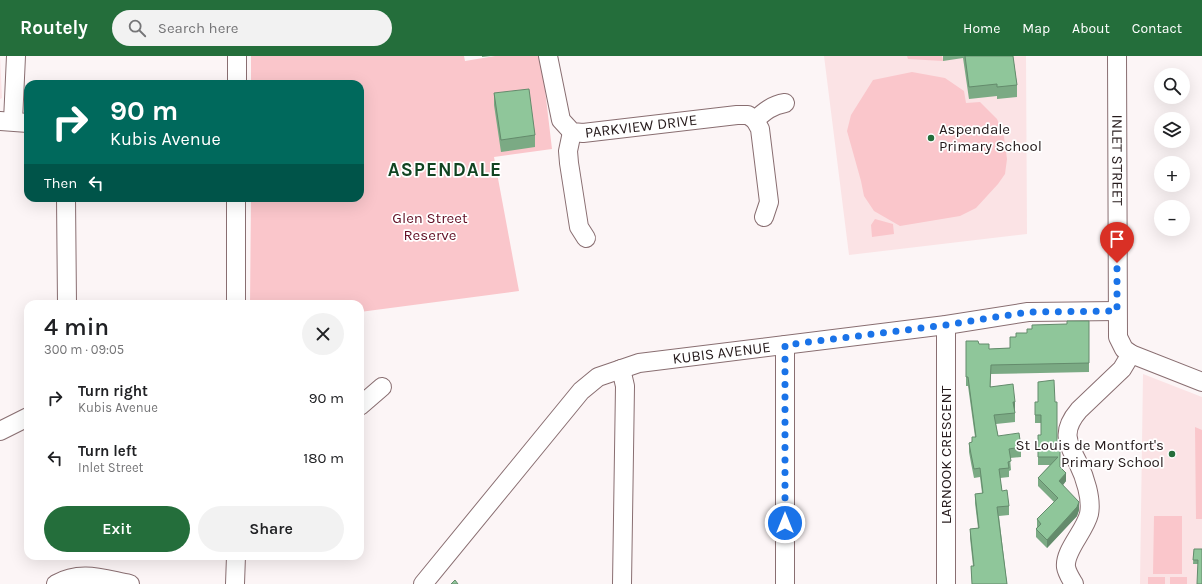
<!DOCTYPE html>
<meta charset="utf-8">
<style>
:root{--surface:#fff;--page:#f2f2f2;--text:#202124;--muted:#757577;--accent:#246e3b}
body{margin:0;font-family:Karla,sans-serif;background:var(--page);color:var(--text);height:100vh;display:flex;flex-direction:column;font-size:15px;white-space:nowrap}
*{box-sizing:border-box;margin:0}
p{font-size:13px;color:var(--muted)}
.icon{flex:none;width:22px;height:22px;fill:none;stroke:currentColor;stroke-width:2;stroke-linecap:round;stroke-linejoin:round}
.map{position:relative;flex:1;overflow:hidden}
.side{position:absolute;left:24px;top:244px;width:340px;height:260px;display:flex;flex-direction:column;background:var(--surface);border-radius:12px;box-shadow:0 4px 16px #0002}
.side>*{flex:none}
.top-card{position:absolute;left:24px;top:24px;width:340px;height:122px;border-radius:12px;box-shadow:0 4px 16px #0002;background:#00695c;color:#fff;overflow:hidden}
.tools{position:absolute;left:1154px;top:12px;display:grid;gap:8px}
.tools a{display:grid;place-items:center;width:36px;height:36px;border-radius:50%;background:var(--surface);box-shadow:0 4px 16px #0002;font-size:20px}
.pin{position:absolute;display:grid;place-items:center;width:34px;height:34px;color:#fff;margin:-41px -17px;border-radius:50% 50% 50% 0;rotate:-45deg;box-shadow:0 0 4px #0007}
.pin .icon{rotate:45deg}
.me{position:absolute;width:44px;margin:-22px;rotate:0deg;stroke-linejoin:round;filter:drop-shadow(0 0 3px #0008)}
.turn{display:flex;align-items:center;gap:14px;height:84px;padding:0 20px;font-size:18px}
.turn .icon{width:52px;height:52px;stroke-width:2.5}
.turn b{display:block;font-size:28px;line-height:34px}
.then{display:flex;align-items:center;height:38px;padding:0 20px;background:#0003;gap:8px;font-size:15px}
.round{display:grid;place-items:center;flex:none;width:42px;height:42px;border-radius:21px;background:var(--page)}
.head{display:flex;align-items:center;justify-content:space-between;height:68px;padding:0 20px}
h1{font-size:24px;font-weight:600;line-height:30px}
.action{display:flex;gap:8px;margin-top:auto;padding:8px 20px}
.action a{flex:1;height:46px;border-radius:24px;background:var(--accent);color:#fff;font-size:16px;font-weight:600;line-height:46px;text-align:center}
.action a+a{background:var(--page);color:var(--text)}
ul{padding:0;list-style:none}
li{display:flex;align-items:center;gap:12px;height:60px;padding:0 20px}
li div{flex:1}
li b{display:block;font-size:15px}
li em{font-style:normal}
header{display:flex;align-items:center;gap:24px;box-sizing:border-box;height:56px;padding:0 20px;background:var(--accent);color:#fff}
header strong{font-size:19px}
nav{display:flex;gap:22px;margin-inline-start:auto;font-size:14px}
.search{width:280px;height:36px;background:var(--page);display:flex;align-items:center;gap:10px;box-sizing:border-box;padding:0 14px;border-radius:22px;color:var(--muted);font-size:15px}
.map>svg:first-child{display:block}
</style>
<header>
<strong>Routely</strong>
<div class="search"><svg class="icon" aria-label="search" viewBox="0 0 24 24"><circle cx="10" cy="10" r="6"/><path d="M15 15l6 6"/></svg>Search here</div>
<nav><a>Home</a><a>Map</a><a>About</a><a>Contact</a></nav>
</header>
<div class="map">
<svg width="1202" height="528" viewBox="0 0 1202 528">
<rect width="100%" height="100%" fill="#fcf5f6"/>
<path fill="#fbe3e5" d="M0,0L2,42L0,43Z
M824,0H1026L1027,178L849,199Z
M1143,318L1202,341V528H1140Z"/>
<path fill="#fac6cb" d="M251,0H464L465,5L495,0H541L552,93L494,101L519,235L360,256V248H250L251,142H360V28H251Z
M907,0H942L943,5L908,3Z
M912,16L945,22L964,35L966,47L980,46L997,63L1004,81L1007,103L1005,118L998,128L976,152L960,160L900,170L874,155L864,140L861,125L847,75L851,59L873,24Z
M875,163L893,168L894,178L872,181L871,169Z
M1195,371L1202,374V463H1196Z
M1154,460H1182V518H1153Z
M1148,521H1165V528H1148Z
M1170,521H1187V528H1170Z"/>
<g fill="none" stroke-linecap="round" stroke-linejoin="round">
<g stroke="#896e71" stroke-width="20">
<g id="minor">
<path id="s1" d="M548,0L561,64L572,76L583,77L737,59H748L755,64C764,56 772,49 785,47"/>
<path id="s2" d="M1117,0L1118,281L1124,293L1131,298L1202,326"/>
<path d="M237,28V0"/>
<path d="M755,64L760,73L769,146L764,161"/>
<path d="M0,65L28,67"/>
<path d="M13,65L16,0"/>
<path d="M572,76L568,95L569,107L579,171L586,182"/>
<path d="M66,142L67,248"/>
<path d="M236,248V142"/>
<path d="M621,313L625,330L622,528"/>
<path d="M360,350L382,331"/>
<path d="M0,375L28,361"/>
<path d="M56,528C81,514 103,523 130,528"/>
<path d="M235,528L236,500"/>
<path id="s3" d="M423,528L581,335L598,321L639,307L946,269L1028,256L1117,255"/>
<path d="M785,528V289"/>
<path d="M946,528V269"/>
<path d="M1074,528C1071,523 1067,517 1066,511C1064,495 1085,475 1089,458C1092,443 1085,421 1078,407C1067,386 1061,375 1079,354L1122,313L1131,298"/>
</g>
</g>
<use href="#minor" stroke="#fff" stroke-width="18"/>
</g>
<path fill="#7baa84" d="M482,0H491L482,1Z
M943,0H1016H1013L1017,29V41L997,43V40L969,43L963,2L943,5Z
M494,37L535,79V91L501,96L494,49Z
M1089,265V316L991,318L990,330L1015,355V366L996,368L998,380L1021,391V401L1010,402L1011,414L1009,415V421L1000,422L1002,435L1009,450V459L999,460L1007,528H972L971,510H973L970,482V473L978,472L975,447V438L982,437L980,421L974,422L971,407L969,396V387L972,386V381H975L968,330H966V285L979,288L989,293L1010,292L1016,281L1027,277L1032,273L1067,268Z
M1035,346L1057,389L1060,411L1066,425L1063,429L1079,454L1077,460L1047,492L1036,481V473L1037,471V463L1054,446L1038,430V422L1050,409H1038V379H1041V367H1035Z
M1194,493H1202L1198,508H1193Z"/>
<path fill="#648b6c" d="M991,309V318L990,340V331Z
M1013,346H1015V355L1013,356Z
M1066,417V425L1059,434V425Z
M1079,446V454L1077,460L1047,492V484Z"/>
<path fill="#8fc69a" stroke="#648b6c" d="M965,0H1013L1017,29L997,31V28L969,31Z
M529,33L535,79L501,84L494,37Z
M1067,265H1089V307L991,309L990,331L1013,328L1015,346H1013L1015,357L994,359L998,380L1019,377L1021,391L1009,393L1011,405L1008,406L1009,412L999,413L1002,435L1007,434L1009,450L997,451L1007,528H972L971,510H974L970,473L979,472L975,438L983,437L980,412L974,413L971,398L969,387L972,386V381H976L968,321H966V285H978L979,288H989V293L1010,292V281H1016V277H1027V273H1032V269L1067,268Z
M1054,324L1055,346H1057V389H1060V411L1066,417L1059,425L1079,446L1077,451L1047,484L1036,473L1041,468L1037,463L1058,442L1038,422L1058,401H1038V379H1041V359H1035V346H1038V326Z
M1194,493H1202V528H1197L1198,504H1193Z
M455,524L458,528H451Z"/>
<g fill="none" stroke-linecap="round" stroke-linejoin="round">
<path stroke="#1a73e8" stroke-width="7" stroke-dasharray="0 12.6" d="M785,467V289L946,269L1028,256L1117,255V207"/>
</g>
<g fill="#246e3b" stroke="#fff" stroke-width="1.5">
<circle cx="931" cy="82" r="4"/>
<circle cx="1172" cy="398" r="4"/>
</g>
<g text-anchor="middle" stroke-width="3.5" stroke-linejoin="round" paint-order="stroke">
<g font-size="15" fill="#251a1b" stroke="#fff">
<text dy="5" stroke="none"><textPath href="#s1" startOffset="151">PARKVIEW DRIVE</textPath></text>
<text dy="5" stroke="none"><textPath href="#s2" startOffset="104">INLET STREET</textPath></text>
<text dy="5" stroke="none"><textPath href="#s3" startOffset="398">KUBIS AVENUE</textPath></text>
<text transform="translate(946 399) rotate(-90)" y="5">LARNOOK CRESCENT</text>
</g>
<g font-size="15" fill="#251a1b" stroke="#fff" text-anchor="start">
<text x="939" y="78">Aspendale<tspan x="939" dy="17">Primary School</tspan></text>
<text x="1164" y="394" text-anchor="end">St Louis de Montfort's<tspan x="1164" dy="17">Primary School</tspan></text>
</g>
<g font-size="15" fill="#620f25" stroke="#fff">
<text x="430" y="167">Glen Street<tspan x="430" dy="17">Reserve</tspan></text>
</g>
<g font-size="19" font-weight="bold" letter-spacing="1" fill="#142" stroke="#fff">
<text x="445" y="120">ASPENDALE</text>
</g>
</g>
</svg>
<div class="tools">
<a><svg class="icon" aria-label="search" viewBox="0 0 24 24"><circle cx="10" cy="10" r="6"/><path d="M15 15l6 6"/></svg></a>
<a><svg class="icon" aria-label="layers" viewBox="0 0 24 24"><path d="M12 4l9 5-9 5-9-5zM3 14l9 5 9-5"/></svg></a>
<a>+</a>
<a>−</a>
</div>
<div class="pin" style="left:1117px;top:207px;background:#d93025"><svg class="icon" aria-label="arrive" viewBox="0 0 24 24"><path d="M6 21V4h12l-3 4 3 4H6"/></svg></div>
<svg class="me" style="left:785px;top:467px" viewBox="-20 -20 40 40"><circle r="17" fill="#1a73e8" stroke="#fff" stroke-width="3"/><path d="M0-11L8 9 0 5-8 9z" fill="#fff"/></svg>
<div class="top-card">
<div class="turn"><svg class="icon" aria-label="right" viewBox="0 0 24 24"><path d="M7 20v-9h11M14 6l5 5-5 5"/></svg><div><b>90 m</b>Kubis Avenue</div></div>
<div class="then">Then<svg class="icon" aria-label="left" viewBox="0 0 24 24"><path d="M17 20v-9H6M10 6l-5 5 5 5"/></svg></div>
</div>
<section class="side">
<div class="head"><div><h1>4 min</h1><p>300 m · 09:05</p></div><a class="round"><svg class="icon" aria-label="close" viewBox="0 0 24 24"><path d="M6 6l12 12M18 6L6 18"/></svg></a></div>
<ul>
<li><svg class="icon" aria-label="right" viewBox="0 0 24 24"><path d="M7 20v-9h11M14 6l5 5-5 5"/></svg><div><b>Turn right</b><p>Kubis Avenue</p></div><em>90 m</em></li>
<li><svg class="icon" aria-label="left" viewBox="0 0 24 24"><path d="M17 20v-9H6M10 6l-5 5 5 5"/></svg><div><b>Turn left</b><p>Inlet Street</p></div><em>180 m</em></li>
</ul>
<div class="action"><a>Exit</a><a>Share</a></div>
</section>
</div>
